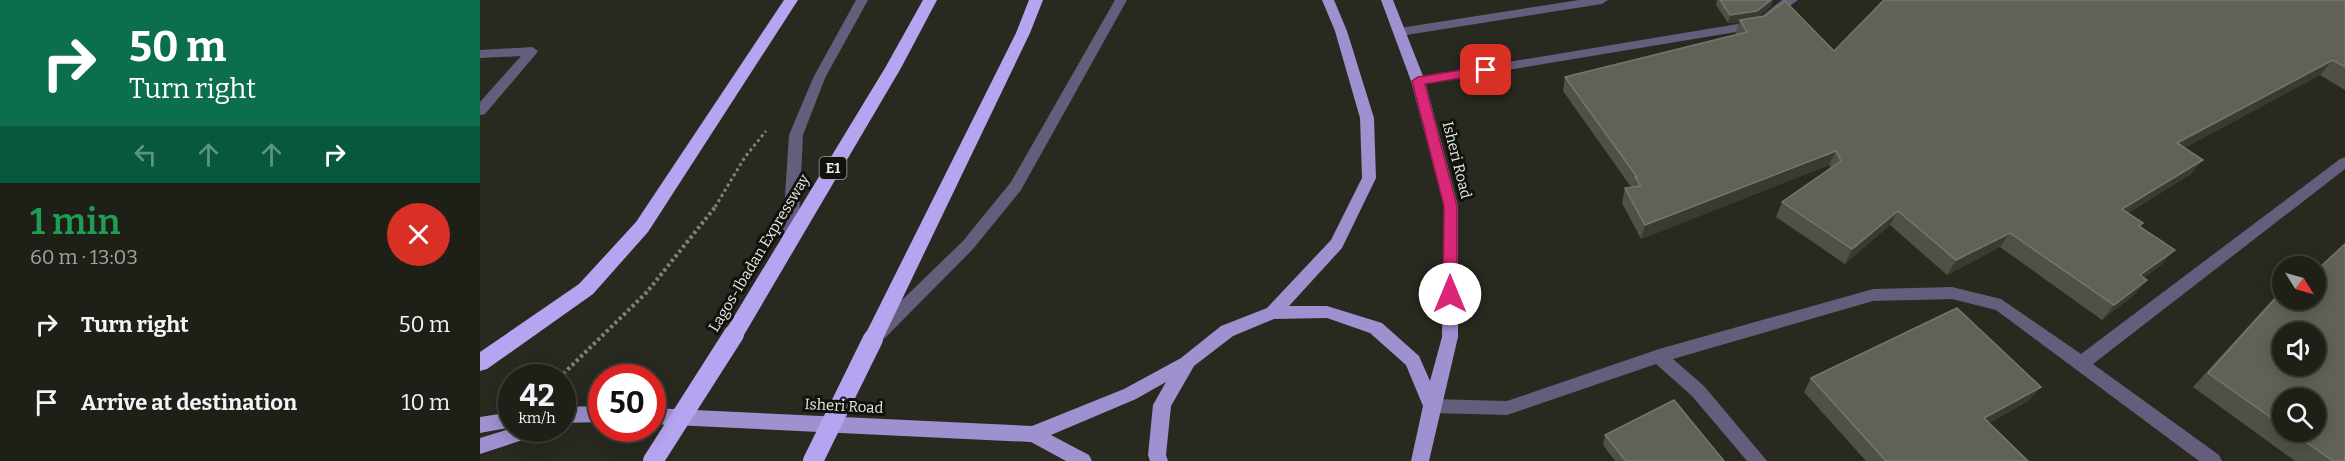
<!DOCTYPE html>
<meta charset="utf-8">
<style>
:root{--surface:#1e2018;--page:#262821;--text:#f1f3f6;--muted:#a1a3a2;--line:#3c3e37}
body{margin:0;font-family:Bitter,serif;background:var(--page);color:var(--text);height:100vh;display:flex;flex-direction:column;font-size:22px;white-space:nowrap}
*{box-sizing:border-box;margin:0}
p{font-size:20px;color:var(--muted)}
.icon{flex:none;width:33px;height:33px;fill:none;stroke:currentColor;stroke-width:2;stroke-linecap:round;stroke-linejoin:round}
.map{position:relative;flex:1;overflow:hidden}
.panel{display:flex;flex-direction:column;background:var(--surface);width:480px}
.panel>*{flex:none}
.guide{background:#0b6e4f;color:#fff;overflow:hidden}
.needle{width:39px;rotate:127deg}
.controls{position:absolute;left:1792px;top:256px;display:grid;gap:12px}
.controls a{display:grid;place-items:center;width:54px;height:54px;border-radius:50%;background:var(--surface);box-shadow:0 3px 15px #0003,0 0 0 2px var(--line);font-size:30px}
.speed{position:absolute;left:18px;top:364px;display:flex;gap:12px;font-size:30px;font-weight:700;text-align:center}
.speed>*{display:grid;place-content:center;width:78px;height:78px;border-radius:50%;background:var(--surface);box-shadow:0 3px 15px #0003,0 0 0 2px var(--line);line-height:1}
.speed small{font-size:15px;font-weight:400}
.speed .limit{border:9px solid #d22;background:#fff;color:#111}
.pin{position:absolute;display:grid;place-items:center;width:51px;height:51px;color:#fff;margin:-26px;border-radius:12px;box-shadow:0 3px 9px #0006}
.me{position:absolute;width:66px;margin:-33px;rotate:0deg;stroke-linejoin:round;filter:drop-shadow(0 0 4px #0008)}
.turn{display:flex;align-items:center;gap:21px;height:126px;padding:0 30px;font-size:27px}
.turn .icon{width:78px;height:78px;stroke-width:2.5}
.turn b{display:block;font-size:42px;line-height:51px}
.lanes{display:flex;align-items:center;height:57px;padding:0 30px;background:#0003;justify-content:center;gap:30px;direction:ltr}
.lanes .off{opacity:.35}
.round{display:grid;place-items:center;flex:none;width:63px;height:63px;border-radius:32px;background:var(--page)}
.overview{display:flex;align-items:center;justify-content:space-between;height:102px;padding:0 30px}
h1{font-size:36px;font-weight:600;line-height:45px;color:#1e9e55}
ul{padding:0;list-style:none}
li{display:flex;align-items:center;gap:18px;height:78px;padding:0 30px}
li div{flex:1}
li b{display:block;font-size:22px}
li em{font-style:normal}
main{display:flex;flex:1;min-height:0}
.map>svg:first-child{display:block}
</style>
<main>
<section class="panel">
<div class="guide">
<div class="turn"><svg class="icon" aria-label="right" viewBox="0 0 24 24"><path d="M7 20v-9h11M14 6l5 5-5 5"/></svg><div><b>50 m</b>Turn right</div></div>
<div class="lanes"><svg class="icon off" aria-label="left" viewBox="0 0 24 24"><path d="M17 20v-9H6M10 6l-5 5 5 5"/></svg><svg class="icon off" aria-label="ahead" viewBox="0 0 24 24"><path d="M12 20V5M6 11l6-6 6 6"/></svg><svg class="icon off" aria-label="ahead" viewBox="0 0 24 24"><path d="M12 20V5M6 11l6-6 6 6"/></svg><svg class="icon" aria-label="right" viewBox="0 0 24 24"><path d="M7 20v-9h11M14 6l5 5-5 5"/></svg></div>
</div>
<div class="overview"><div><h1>1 min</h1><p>60 m · 13:03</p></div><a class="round" style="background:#d93025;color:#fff"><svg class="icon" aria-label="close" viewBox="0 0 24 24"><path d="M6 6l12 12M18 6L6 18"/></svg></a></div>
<ul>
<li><svg class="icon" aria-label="right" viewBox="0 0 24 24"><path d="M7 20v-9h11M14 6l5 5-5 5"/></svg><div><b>Turn right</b></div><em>50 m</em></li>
<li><svg class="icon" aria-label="arrive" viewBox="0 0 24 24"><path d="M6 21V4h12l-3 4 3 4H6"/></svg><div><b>Arrive at destination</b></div><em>10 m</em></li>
</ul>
</section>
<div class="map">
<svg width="1865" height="461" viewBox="0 0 1865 461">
<rect width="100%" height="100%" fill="#282a20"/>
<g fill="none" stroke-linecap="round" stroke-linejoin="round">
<path stroke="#808279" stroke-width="3" stroke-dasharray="3 3" stroke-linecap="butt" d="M235,207L265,157L286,131"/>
<path stroke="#808279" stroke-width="4" stroke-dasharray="3 3" stroke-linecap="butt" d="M79,378L167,292L236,206"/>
<path fill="#645d7c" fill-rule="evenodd" d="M376,0H388L345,78L323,135L318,241L315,245H305L302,241L309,135L333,78Z
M635,0H647L541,190L493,249L403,340L397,342L391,340L389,335L391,330L483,241L531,182Z
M1099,0H1128L1122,4L920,36L914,32L920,28Z
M1302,0H1318L1280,28L938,85L931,81L938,77L1276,21Z
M52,47L58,51L56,54L5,114L0,115V102L41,56L0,58V50Z
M1865,157V169L1613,364L1739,455L1742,461H1719L1516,310L1472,299L1393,301L1193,359L1224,386L1287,461H1267L1212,396L1176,364L1027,415L952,413L946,411L943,406L946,401L952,399L1027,401L1179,349L1393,289L1472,287L1521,299L1601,354L1860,159Z"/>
<path fill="#9f90cf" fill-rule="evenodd" d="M842,0H854L867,31L894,118L896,178L862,248L809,306H847L902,323L939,356L950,381L962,337L964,206L931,81L901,0H913L945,81L978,206V337L949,461H931L943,406L926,365L890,333L847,318L794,319L753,336L714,366L691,406L686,455L688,461H670L668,455L673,405L686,382L656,399L571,435L609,455L612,461H586L551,442L172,424V408L552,426L644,389L701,358L741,326L787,308L851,240L882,178L880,118L855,31Z
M122,406V422L82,423V407Z
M32,412V427L0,433V417Z
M32,428L64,429L61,434L0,454V438Z"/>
<path fill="#b6a4f0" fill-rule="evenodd" d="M304,0H318L168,232L113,294L7,369L0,371V352L99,284L156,222Z
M443,0H457L421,68L261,340L254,342L247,340L244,334L247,328L405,68Z
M549,0H563L550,33L400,345L393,347L386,345L383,339L536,33Z"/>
<path stroke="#b6a4f0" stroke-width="20" d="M173,461L254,334
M333,461L393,339"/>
</g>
<path fill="#4f5147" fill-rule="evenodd" d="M1237,0H1293L1291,6L1278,17L1354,51L1865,0V90L1840,75L1704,148L1711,174L1648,213L1660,227L1682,264L1664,278L1655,294L1622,320L1520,247L1467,275L1410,225L1365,264L1296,217L1302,202L1351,168L1349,165L1161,239L1142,203L1145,188L1151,187L1083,91L1085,77L1255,35L1259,22L1248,23L1236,5Z
M1839,268L1865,461H1815L1713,387L1803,288V300ZM1803,399L1836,432H1803Z
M1331,378L1550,400L1509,423L1548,461H1386L1324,392Z
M1125,435L1244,461H1135L1123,445Z"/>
<path fill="#393b30" d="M1291,0H1293L1291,6L1275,19L1260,20L1259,22L1248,23L1250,15Z
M1853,60L1840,75L1685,158L1697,143Z
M1356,151L1349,165L1161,239L1165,225Z
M1723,160L1711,174L1631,223L1642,209Z
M1418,211L1410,225L1365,264L1372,249Z
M1530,233L1520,247L1467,275L1476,260Z
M1695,250L1682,264L1648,290L1660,275Z
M1667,280L1655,294L1622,320L1634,305Z
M1561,387L1550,400L1494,431L1504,418Z"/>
<path fill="#606257" stroke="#75776d" stroke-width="1.5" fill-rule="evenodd" d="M1240,0H1291L1277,11L1250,15Z
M1404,0H1865V67L1853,60L1697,143L1723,160L1642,209L1663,223L1659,226L1695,250L1660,275L1667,280L1634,305L1530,233L1476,260L1418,211L1372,249L1302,202L1361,161L1356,151L1165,225L1145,188L1161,186L1155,177H1157L1085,77L1267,32L1260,20L1285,16L1305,1L1354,51Z
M1865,244V461H1853L1812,432H1836V399H1803V426L1728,373L1803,290V300H1836V267H1823L1828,262L1839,268ZM1803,333H1836V366H1803Z
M1477,308L1561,387L1504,418L1548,461H1406L1331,378Z
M1194,400L1244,461H1146L1125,435Z"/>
<path fill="#db2777" stroke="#8e194d" stroke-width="1.5" d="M1006,66L1012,70L1010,73L945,84L977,206V294L975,298H965L963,294L964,206L932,81L938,77Z"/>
<g text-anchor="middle" stroke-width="6" stroke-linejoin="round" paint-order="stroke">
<rect fill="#11120d" stroke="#a7a8a2" stroke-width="1.5" x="339.5" y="157" width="27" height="22" rx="4.5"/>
<g font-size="14" font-weight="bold" fill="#e7e9e2">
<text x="353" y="173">E1</text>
</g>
<g font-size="15" fill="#e7e9e2" stroke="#11120d">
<text transform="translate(977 160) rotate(76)" y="5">Isheri Road</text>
<text transform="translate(279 253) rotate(-59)" y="5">Lagos-Ibadan Expressway</text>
<text transform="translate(364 406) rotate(3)" y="5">Isheri Road</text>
</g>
</g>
</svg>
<div class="controls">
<a><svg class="needle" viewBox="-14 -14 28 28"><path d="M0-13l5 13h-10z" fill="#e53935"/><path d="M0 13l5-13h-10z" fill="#a1a3a2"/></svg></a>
<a><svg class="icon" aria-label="sound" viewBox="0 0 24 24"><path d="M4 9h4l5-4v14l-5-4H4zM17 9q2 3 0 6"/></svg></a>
<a><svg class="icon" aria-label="search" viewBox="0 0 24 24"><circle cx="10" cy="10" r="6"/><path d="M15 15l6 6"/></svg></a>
</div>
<div class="speed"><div>42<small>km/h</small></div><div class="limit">50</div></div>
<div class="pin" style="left:1006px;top:70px;background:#d93025"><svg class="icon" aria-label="arrive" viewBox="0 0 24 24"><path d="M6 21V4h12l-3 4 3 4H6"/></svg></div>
<svg class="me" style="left:970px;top:294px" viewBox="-20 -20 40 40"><circle r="19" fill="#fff"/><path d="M0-13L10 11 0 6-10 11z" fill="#db2777"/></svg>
</div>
</main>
